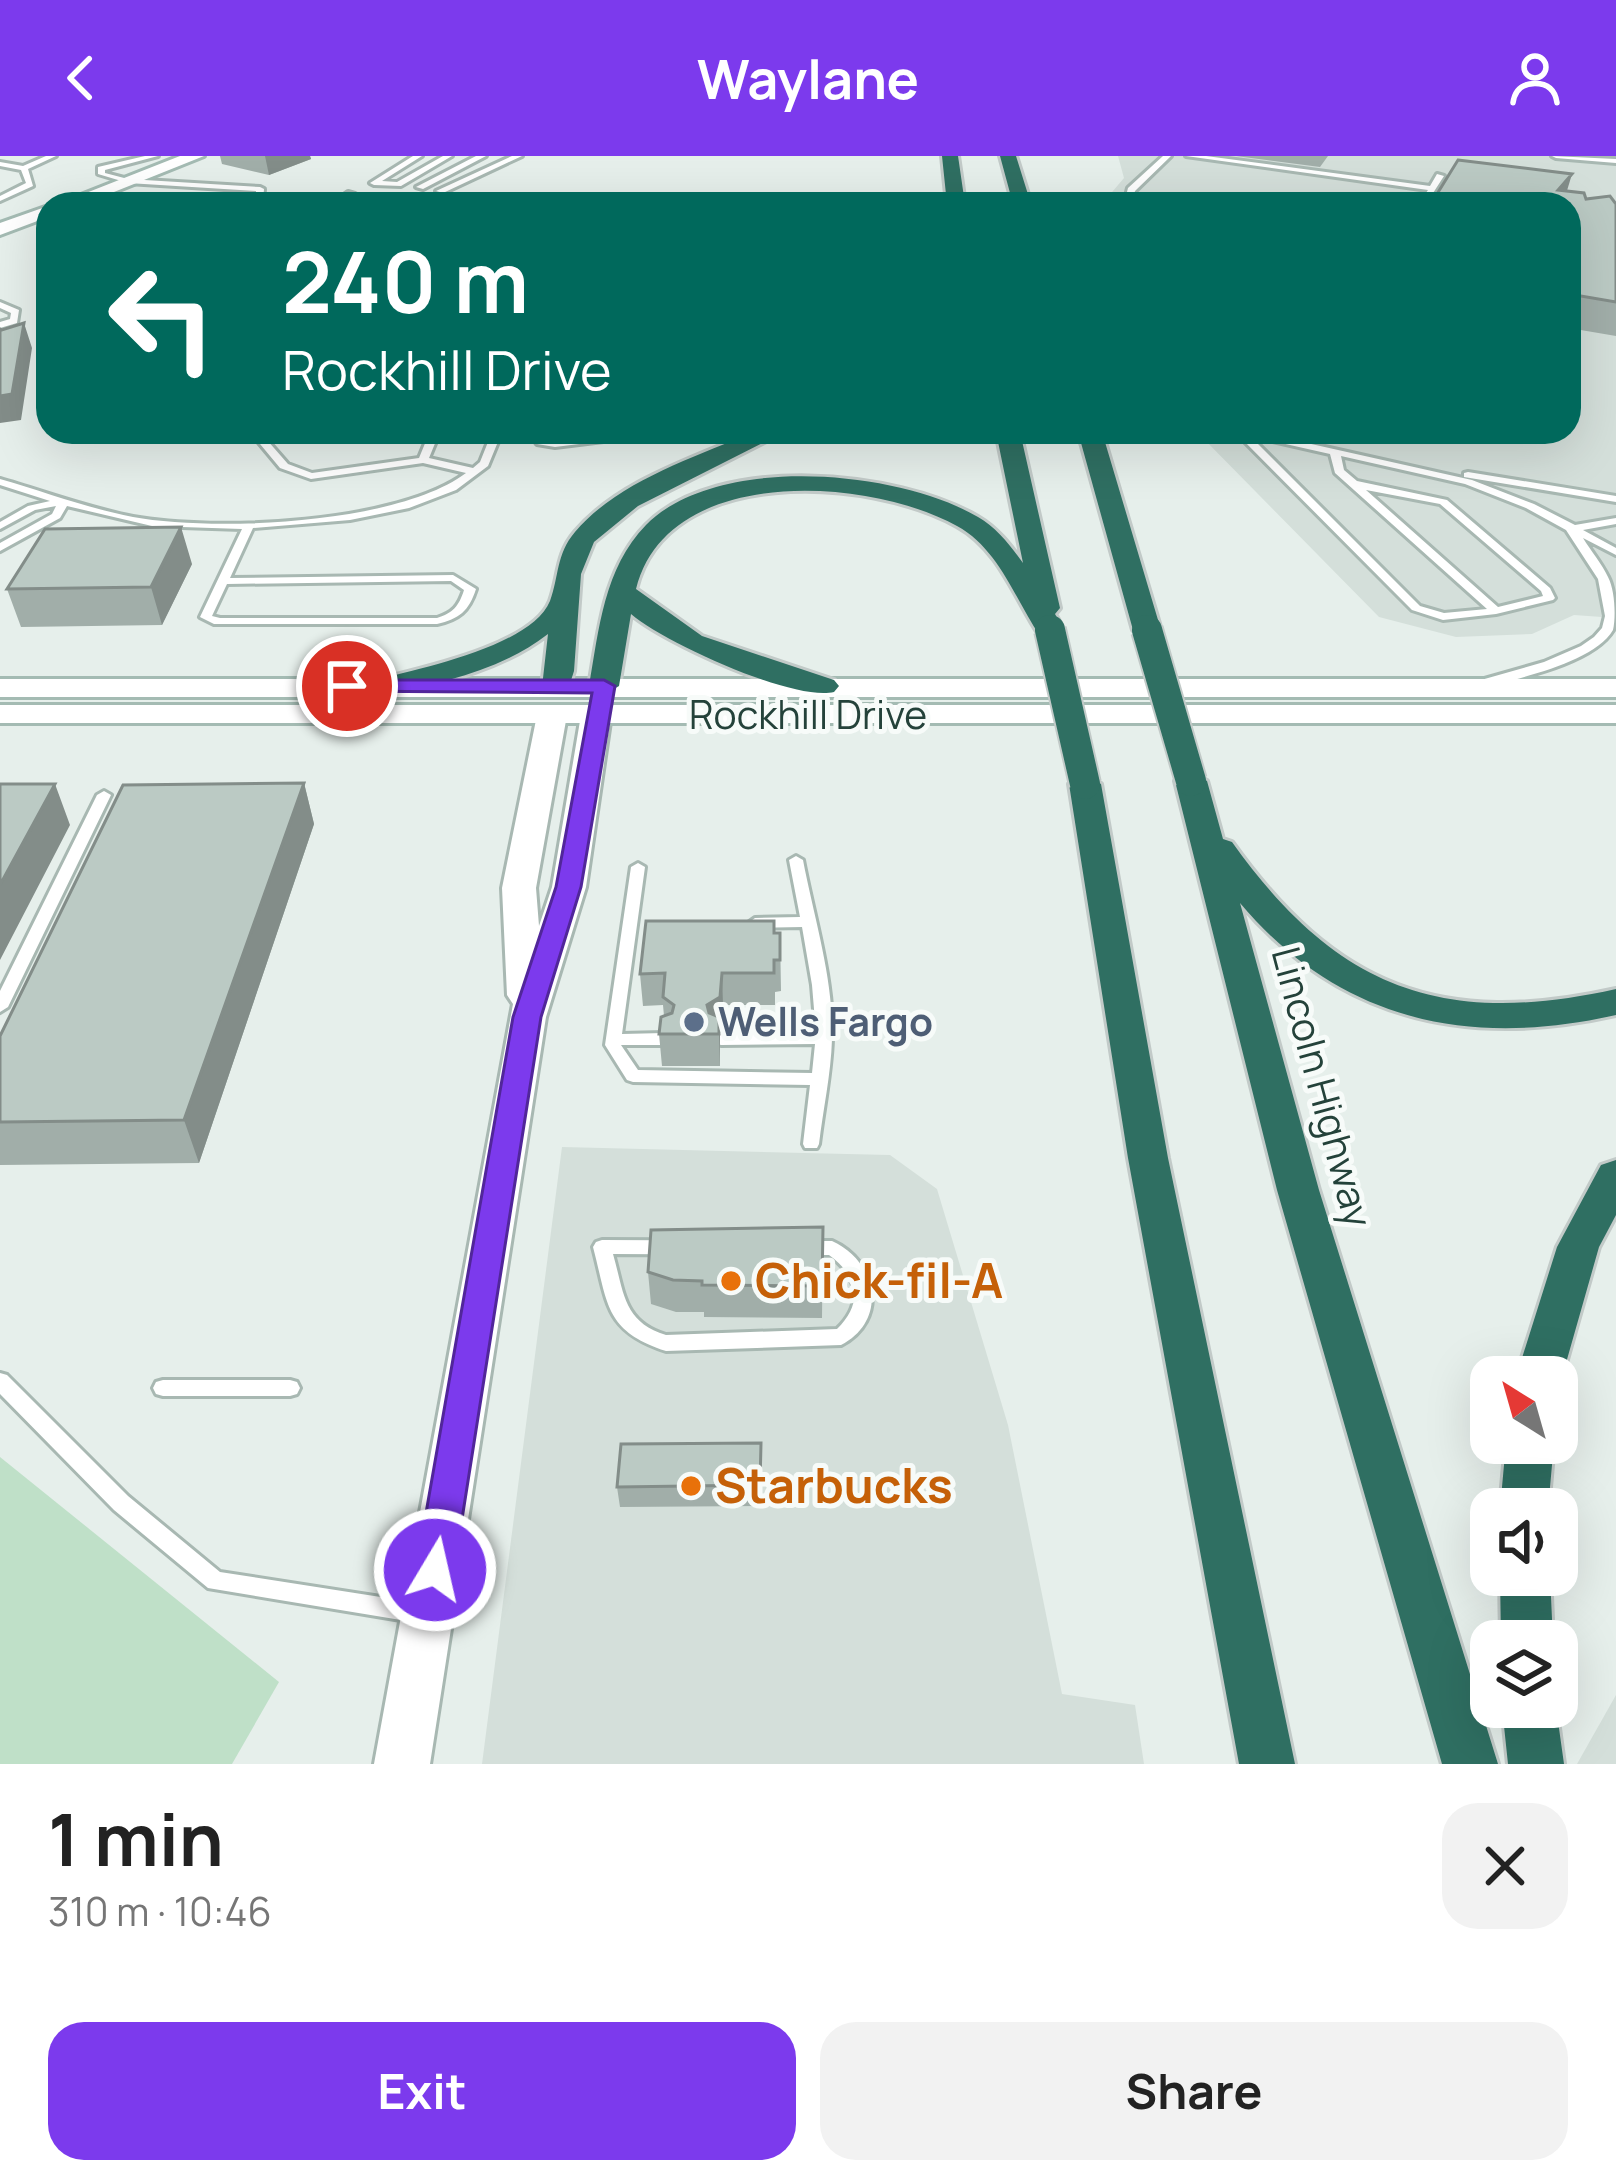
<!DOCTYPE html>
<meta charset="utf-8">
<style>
:root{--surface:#fff;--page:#f2f2f2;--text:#222;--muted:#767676;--accent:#7c3aed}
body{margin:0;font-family:Manrope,sans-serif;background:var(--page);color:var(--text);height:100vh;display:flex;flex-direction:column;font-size:45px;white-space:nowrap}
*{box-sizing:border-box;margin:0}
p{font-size:39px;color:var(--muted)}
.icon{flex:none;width:66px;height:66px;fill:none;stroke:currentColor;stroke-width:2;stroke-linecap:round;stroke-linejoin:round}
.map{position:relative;height:1608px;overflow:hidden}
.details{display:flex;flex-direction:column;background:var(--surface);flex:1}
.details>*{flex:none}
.hud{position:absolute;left:36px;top:36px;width:1545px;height:252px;border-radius:36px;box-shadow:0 12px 48px #0002;background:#00695c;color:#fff;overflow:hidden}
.needle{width:78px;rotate:323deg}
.fabs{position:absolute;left:1470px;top:1200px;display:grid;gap:24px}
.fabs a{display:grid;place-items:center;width:108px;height:108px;border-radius:24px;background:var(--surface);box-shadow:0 12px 48px #0002;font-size:60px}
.pin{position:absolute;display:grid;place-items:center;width:102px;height:102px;color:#fff;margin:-51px;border:6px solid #fff;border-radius:50%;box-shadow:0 3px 12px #0007}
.me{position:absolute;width:132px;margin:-66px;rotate:9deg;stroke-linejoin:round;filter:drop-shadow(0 0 9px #0008)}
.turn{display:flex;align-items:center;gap:42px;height:252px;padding:0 48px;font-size:54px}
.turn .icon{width:156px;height:156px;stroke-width:2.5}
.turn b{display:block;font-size:84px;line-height:102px}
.round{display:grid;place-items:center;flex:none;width:126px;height:126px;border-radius:36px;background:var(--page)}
.headline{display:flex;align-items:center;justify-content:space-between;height:204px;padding:0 48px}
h1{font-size:72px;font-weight:700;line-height:90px}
.primary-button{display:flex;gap:24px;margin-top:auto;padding:24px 48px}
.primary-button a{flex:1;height:138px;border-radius:36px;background:var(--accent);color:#fff;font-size:48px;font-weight:700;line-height:138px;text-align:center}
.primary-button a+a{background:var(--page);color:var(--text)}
header{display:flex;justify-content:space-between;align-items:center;height:156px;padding:0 48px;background:var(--accent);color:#fff;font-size:54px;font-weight:700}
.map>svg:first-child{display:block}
</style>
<header><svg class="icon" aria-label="back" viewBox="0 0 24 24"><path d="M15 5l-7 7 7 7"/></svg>Waylane<svg class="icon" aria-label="person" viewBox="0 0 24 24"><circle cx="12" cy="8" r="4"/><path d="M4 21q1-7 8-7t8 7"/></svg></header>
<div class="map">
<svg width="1616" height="1608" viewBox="0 0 1616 1608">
<rect width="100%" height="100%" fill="#e6efeb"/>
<path fill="#d4dfda" d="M1118,0H1616V462L1574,459L1532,478L1456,481L1379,461L1197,276H1569V48H1108L1107,42L1124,22Z
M562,991L890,999L937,1033L1008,1269L1062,1538L1135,1549L1144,1608H482Z
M1616,1539V1608H1577Z"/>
<path fill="#bfe0c8" d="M0,1301L279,1526L232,1608H0Z"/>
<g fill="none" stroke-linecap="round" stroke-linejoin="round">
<g stroke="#a8b8b2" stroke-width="6">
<path id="service" d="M46,0H56L28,13L33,30L0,45V40L26,27L21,14L0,10V6L23,10Z
M145,0H158L105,14V17L128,23L260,31L264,33L263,45L280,48H256V35L128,27L98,18V11Z
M413,0H422L382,25L397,26L443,0H452L401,30L374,29L370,27Z
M476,0H486L423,33L416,31Z
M512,0H522L443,37L436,35Z
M1163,0H1171L1135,35L1132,48H1124L1128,32Z
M1186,0H1206L1430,30L1437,18L1444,20L1426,48H1418L1428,34Z
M1552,0L1616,3V7L1556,2Z
M348,36L355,38L340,48H331Z
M0,146L19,154L17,167L0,172V166L10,163L11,157L0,152Z
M250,276H260L288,308L312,317L419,302L426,285L424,276H434L436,285L429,302L473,312L480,306L492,276H502L488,310L456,334L409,352L350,364L253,372L230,422L453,419L476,433C469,455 459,463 437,468H214L200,461L242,373L152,370L67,350L60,362L0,395V387L52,358L56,350L35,354L0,373V366L28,350L50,345L0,329V323C45,336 87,352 133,361C216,376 398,368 466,317L423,307L311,323L280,312ZM451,425L464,434C459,450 453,457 437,462H220L212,460L227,428Z
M528,276H538L543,283L555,285L628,276H657L652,279L555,291L537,288Z
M1235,276H1258L1472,324L1534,348L1575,369L1616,362V368L1583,374L1616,392V399L1583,382C1591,395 1602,408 1608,421C1615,434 1616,461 1613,474C1593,508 1514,523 1478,533L1474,532V526L1544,506L1581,490L1594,481L1602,472L1605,460L1598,423L1566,374L1526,352L1465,328L1341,300L1344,314L1357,325L1447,344L1550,432L1555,442L1553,444L1496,458L1443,464L1412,454ZM1250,280L1330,298L1335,317L1487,453L1444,457L1420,450ZM1366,334L1440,348L1541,435L1543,440L1498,451Z
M1468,316L1616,340V346L1464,321V317Z
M104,635L111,639L8,851L0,856V835L97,639Z
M796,700L803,704C814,762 834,824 832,883C831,918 823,954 819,988L817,992H805L803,988L810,929L633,926L627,924L605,889L631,711L638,707L645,711L622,878L664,877L670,879L672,883L670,887L664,889H621L638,914L812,917L815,888L721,889L715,887L713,883L715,879L721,877H816L812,829L802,771L755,772L748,767L755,762L800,761L789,704Z
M602,1084L832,1085C877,1105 889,1164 841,1189L666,1195C604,1175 608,1147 593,1091L596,1086ZM613,1098L829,1099C858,1120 864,1147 837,1173L666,1179C623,1166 624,1136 613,1098Z
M0,1217L7,1219L128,1340L220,1416L419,1447L427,1450L430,1457L427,1464L419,1467L208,1432L114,1354L0,1238Z
M163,1224H290L297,1226L300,1232L297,1238L290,1240H163L156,1238L153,1232L156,1226Z"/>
</g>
<g stroke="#a8b8b2" stroke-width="6">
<path id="tertiary" d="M552,550L567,559L536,732L539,770L552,731L581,559L596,550L611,559L586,731L546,861L430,1608H374L513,848L507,839L502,732L537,559Z"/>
</g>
<g stroke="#a4bbb3" stroke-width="6">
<path id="secondary" d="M180,0H204L84,48H58Z
M48,50V61L0,79V67Z
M0,523H1616V541H0Z
M0,549H1616V567H0Z"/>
</g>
<g stroke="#c2cac8" stroke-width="6">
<path id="motorway" d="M942,0H958L965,48H947Z
M1000,0H1016L1031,48H1013Z
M753,276H784L638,350L594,386L581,418L574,515L567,537H547L542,531L548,478C500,515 443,526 386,539L371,530L376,524C418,513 532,490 550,445C559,421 556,398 575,376C618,325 694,302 753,276Z
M996,276H1020L1060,452L1055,458L1064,474L1060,480H1040C1015,443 999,393 957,370C869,321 667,308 636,433L702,480L834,524L839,530L834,536C794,546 663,486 631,458L619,530L604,539L589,530C599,473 604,412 646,369C717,297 898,314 978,361C997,372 1010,389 1023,407Z
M1078,276H1102L1161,474L1157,480L1147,482L1133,474Z
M1191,615L1207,625L1223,683L1232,686C1336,832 1441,872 1616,833V859C1470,892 1340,866 1240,747L1319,1034L1498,1608H1442L1277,1034L1175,625Z
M1085,618L1101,628L1168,1002L1295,1608H1239L1128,1002L1069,628Z
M1616,1004V1059L1599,1091L1562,1221L1557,1231V1221H1516L1557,1091L1601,1009Z
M1506,1287H1554L1548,1353H1500Z
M1500,1419H1550L1553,1485H1501Z
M1502,1551H1556L1564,1608H1508Z"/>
</g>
<use href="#service" fill="#fff" fill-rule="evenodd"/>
<use href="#tertiary" fill="#fff" fill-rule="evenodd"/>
<use href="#secondary" fill="#fff" fill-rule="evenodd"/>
<use href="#motorway" fill="#2f6f62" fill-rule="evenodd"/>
<g stroke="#c2cac8" stroke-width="34" stroke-linecap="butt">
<path id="motorway-bridge" d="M1050,474L1085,628
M1147,474L1191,625"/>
</g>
<use href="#motorway-bridge" stroke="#2f6f62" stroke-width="30"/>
</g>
<path fill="#a1aea9" d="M220,0H310L311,3L269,19L222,8Z
M1236,0H1328L1320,11Z
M1567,35L1586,43L1616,48V180L1569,172V48H1435L1437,38Z
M192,408L162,469L21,471L7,433Z
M304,627L314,668L199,1007L0,1009V880Z
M780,777L781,835L775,836V849H723L722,872L720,874V910H662L659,878L664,860L663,849L643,850L640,818Z
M823,1071L822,1162L704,1161V1156H676L651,1148L648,1116Z
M761,1287L760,1350L620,1351L617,1331Z"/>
<path fill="#838d89" d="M265,0H310L311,3L269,19Z
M1572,18L1563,48L1558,34Z
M24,167L32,192L21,264L0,267V240Z
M181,371L192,408L162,469L151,431Z
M304,627L314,668L199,1007L184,964Z
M55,628L70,669L0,804V729Z
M722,817L723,849L722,872L720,874V910L719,875L714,878L707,849Z"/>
<path fill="#bbcac4" stroke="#838d89" stroke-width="3" d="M1458,4L1572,18L1558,34L1584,37L1586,43L1610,40L1616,48V146L1569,138V48H1454L1458,41L1437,38Z
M24,167L12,238L0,240V173L2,174Z
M181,371L151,431L7,433L45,373Z
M304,627L184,964L0,966V880L123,629Z
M0,628H55L0,729Z
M646,765H774V777H780V804H774V817H722L720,841L707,849L709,857L719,861V878H659L661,861L672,857L674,849L663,841L665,817L640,818Z
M823,1071L822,1130L702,1129V1125L673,1124L648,1116L651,1074Z
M761,1287L760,1329L617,1331L621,1288Z"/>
<path fill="#7c3aed" stroke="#51269a" stroke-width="3" d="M347,524H604L615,530L581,731L541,861L454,1414L449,1427L435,1432L421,1427L416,1414L513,861L556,731L592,537L339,535V526Z"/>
<circle fill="#5c6f8a" stroke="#f7fbf9" stroke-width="4.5" cx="694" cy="866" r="12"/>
<g fill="#e8710a" stroke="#f7fbf9" stroke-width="4.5">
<circle cx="731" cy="1125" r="12"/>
<circle cx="691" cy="1330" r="12"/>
</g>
<g text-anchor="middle" stroke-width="10" stroke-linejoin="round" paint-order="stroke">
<g font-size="39" fill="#24423a" stroke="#f7fbf9">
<text x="808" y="573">Rockhill Drive</text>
<text transform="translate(1322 931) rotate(75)" y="14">Lincoln Highway</text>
</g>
<g font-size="39" font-weight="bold" fill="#4e5e75" stroke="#f7fbf9" text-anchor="start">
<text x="718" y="880">Wells Fargo</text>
</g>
<g font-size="48" font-weight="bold" fill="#c56008" stroke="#f7fbf9" text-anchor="start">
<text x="755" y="1142">Chick-fil-A</text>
<text x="715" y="1347">Starbucks</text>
</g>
</g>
</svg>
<div class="fabs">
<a><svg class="needle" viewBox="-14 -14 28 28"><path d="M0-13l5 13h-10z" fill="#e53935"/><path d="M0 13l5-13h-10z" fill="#767676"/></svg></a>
<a><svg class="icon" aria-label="sound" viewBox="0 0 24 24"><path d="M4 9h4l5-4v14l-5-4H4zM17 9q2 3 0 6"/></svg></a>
<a><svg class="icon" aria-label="layers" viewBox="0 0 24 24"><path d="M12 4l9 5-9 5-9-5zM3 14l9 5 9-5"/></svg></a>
</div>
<div class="pin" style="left:347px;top:530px;background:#d93025"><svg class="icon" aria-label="arrive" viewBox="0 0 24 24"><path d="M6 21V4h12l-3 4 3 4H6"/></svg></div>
<svg class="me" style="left:435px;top:1414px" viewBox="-20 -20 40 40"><circle r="17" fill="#7c3aed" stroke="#fff" stroke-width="3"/><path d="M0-11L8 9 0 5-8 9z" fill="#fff"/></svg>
<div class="hud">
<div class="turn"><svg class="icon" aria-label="left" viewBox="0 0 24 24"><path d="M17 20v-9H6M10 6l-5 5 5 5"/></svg><div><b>240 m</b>Rockhill Drive</div></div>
</div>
</div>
<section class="details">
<div class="headline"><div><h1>1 min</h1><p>310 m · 10:46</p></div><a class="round"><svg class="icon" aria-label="close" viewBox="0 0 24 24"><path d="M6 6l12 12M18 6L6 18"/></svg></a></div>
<div class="primary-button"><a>Exit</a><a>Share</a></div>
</section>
